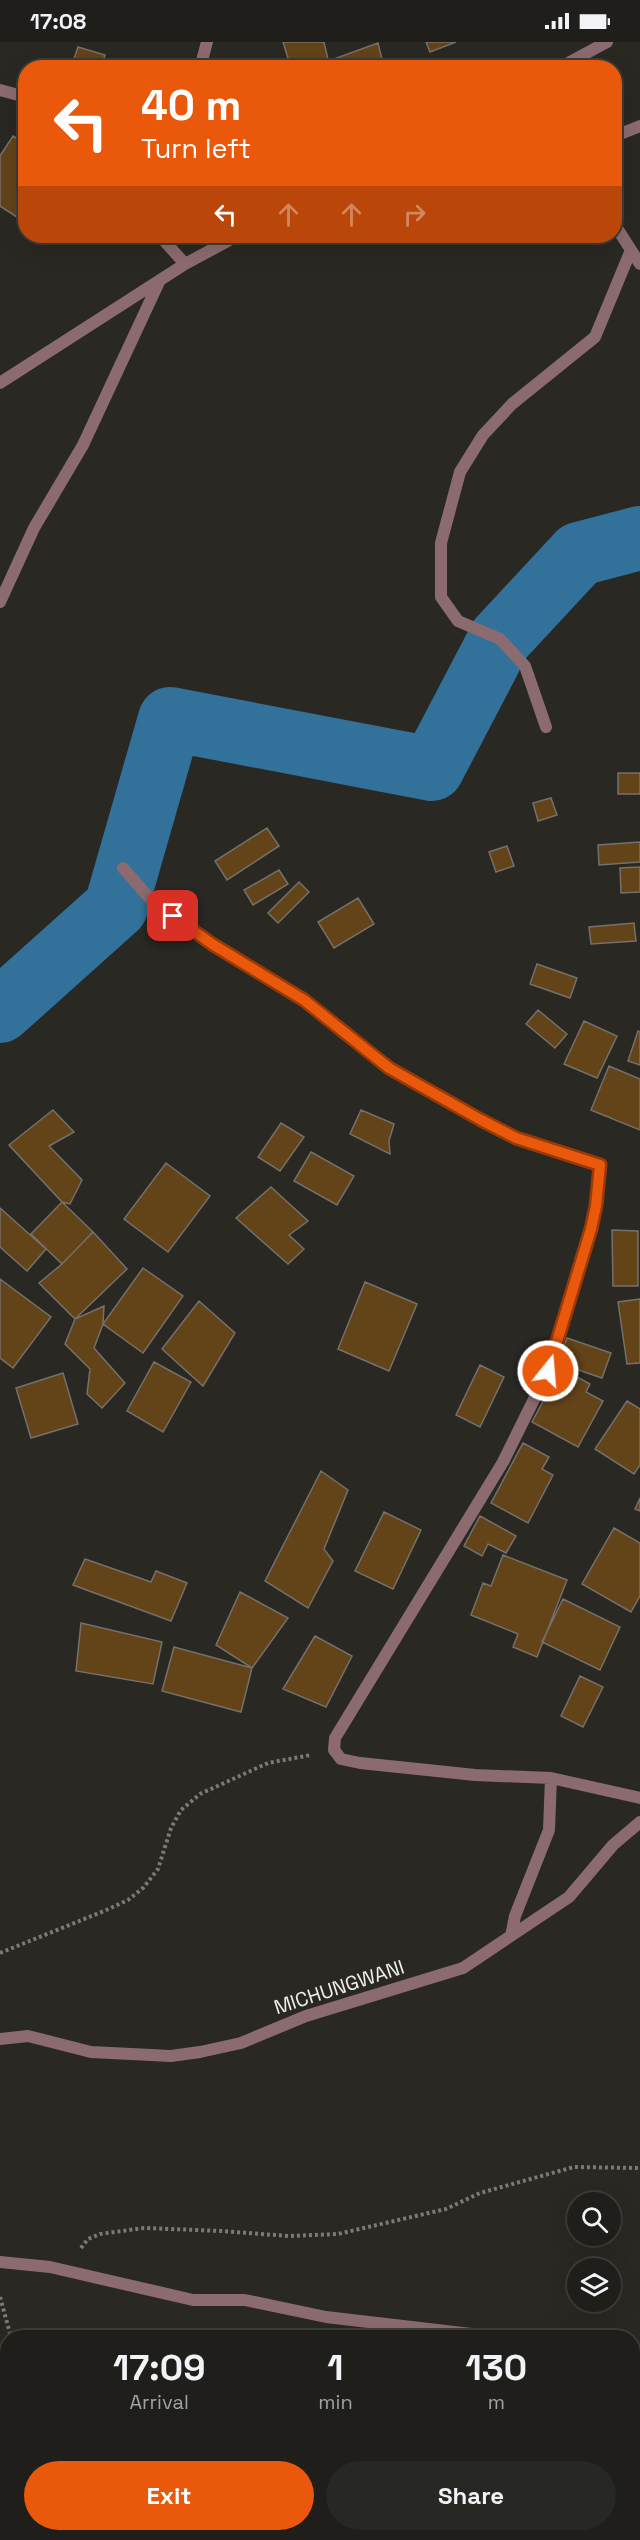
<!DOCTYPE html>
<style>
:root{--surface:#1f1e1a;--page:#272723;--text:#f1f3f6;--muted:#a1a2a2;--line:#3c3c39;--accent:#ea580c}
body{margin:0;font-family:"Space Grotesk",sans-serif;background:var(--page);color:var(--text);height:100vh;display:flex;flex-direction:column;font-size:22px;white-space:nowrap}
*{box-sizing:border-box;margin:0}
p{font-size:20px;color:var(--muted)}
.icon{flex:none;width:33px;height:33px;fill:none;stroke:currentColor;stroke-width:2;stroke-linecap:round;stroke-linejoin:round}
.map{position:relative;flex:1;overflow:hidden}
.details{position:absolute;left:0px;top:2288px;width:640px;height:212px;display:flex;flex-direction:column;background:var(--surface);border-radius:24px 24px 0 0;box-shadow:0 6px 24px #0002,0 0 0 2px var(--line)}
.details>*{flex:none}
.banner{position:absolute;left:18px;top:18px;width:604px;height:183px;border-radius:24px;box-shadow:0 6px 24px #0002,0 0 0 2px var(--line);background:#ea580c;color:#fff;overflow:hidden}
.controls{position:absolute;left:567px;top:2150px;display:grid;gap:12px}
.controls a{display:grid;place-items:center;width:54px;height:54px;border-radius:50%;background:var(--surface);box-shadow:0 6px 24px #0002,0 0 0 2px var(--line);font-size:30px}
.pin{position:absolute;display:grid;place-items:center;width:51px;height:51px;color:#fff;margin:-26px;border-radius:12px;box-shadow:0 3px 9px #0006}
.me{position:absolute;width:66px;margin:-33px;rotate:17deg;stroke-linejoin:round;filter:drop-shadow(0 0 4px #0008)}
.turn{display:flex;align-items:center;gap:21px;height:126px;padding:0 24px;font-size:27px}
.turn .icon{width:78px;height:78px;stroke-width:2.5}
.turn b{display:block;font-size:42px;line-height:51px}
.lanes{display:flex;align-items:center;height:57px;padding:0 24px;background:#0003;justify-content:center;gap:30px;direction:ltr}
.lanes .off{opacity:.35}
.eta{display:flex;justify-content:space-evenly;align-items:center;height:102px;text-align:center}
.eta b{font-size:36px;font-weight:800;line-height:42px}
.action{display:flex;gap:12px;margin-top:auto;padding:12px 24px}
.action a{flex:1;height:69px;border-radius:36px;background:var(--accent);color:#fff;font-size:24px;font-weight:800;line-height:69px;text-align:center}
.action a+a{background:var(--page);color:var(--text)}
.status{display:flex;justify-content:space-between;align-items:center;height:42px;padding:0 30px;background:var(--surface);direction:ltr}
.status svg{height:16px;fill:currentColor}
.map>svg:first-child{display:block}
</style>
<div class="status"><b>17:08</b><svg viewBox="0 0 49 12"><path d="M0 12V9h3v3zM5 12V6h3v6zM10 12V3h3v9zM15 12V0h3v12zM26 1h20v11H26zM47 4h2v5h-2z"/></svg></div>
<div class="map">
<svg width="640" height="2498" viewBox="0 0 640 2498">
<rect width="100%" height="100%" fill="#292823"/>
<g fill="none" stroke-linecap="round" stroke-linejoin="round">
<path stroke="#32719a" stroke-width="64" d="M0,969L116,865L170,677L432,727L500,597L579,512L640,496"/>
</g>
<path fill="#634318" stroke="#75706b" stroke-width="1.5" d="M283,0H324L330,26H291Z
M426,0H456L430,10Z
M378,1L384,26H337L334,17Z
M78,5L105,13L101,26H71Z
M13,94L26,102V181L0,164V114Z
M618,731H640V752H618Z
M551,756L557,773L538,779L533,761Z
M267,786L279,804L227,838L215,819Z
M640,800V820L599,823L598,803Z
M507,804L514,824L496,830L489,810Z
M640,825V850L621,851L620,826Z
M279,828L288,842L253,863L244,848Z
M299,840L309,850L278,881L268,871Z
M358,856L374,882L334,906L318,880Z
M634,881L636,899L591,902L589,885Z
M537,922L577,936L570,956L530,942Z
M538,968L567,992L555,1006L526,982Z
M584,979L617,994L597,1036L564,1022Z
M638,989L640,990V1023L628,1019Z
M609,1024L640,1037V1088L591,1068Z
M53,1068L74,1090L49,1104L82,1138L70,1162L62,1160L9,1103Z
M361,1068L394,1082L389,1099L390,1112L350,1092Z
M281,1081L304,1095L280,1129L258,1115Z
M311,1110L354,1134L337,1163L294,1139Z
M166,1121L210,1154L168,1210L124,1177Z
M271,1145L308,1179L289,1193L304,1207L288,1222L236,1176Z
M62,1160L93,1190L62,1222L31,1192Z
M0,1166L46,1207L27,1229L0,1205Z
M612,1188L638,1189V1244H613Z
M93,1190L127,1227L75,1277L39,1241L62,1222Z
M143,1226L183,1254L143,1311L103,1282Z
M0,1237L51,1275L13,1326L0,1316Z
M365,1240L417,1262L389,1329L338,1307Z
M640,1257V1321L627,1322L618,1260Z
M199,1259L235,1291L203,1344L162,1307Z
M104,1264L103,1282L94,1306L125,1341L102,1366L87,1352L90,1327L65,1302L75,1277Z
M567,1296L611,1311L602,1336L558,1321Z
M154,1320L191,1340L163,1390L127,1369Z
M480,1323L504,1335L480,1385L456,1373Z
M561,1326L590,1342L586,1350L603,1359L578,1405L532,1380Z
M63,1331L78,1382L31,1396L16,1346Z
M627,1359L640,1367V1423L634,1432L595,1407Z
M523,1401L549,1415L542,1427L553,1433L528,1481L491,1461Z
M321,1429L348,1448L324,1507L333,1519L308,1566L265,1539Z
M640,1456V1469L635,1467Z
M384,1470L421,1488L393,1547L355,1529Z
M480,1474L516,1494L506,1511L488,1502L482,1514L464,1504Z
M614,1486L640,1501V1554L631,1570L582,1542Z
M503,1513L567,1538L537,1615L513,1605L518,1592L471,1573L483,1541L491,1544Z
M85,1517L151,1540L156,1529L187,1541L171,1579L73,1543Z
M240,1550L288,1576L252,1626L216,1603Z
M563,1557L620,1585L600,1628L542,1600Z
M81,1581L162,1600L153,1642L76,1629Z
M315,1594L352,1614L326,1665L283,1647Z
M174,1605L252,1626L241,1670L162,1649Z
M580,1634L603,1645L583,1685L561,1674Z
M31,2492H75V2498H31Z
M125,2492H182L185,2498H128Z
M246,2492H303V2495L246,2498Z"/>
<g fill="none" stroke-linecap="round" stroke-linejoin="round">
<path stroke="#7b7a75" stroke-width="4" stroke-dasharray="3 3" stroke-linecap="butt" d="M0,1911L104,1869L128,1858L143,1846L158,1827L171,1786L181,1768L200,1752L268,1721L311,1713
M81,2206L88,2197L100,2192L144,2186L222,2189L288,2194L338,2192L446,2167L480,2151L574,2125L640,2126
M0,2255L11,2295
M10,2498L11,2492"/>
<path stroke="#8b6b70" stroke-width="12" d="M200,26L207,0
M559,26L607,0
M0,48L26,55
M615,94L640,84
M615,183L640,222
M160,194L185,222
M0,341L185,222L237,194
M0,560L34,486L83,403L159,240
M546,685L525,624L500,597L458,579L441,555V501L460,430L483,393L512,362L595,295L631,208
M123,826L153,860L212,902L304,958L389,1026L481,1078L516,1096L600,1123L596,1164L591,1187L548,1329L503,1420L335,1696L334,1708L341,1717L360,1721L475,1733L551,1736L640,1756
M511,1894L515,1874L549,1788L551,1736
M0,1997L28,1994L91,2010L171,2014L200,2010L241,2001L306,1974L463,1926L569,1855L613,1803L640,1780
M0,2220L50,2225L193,2258H245L326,2275L497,2295
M633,2311H640"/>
</g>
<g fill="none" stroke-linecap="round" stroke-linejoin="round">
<g stroke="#983908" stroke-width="15">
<path id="route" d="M173,874L212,902L304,958L389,1026L481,1078L516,1096L600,1123L596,1164L591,1187L548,1329"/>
</g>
<use href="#route" stroke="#ea580c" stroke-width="10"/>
</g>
<g text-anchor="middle" stroke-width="4.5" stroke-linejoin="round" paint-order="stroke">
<g font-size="20" fill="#efeeea" stroke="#292823">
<text transform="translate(339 1945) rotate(-18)" y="7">MICHUNGWANI</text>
</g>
</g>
</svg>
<div class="controls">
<a><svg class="icon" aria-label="search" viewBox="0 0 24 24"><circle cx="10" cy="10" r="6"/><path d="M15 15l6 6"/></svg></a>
<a><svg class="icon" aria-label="layers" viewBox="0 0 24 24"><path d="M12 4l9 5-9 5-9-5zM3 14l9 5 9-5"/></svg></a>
</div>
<div class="pin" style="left:173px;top:874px;background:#d93025"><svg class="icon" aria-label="arrive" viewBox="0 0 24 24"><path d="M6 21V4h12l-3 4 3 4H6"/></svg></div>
<svg class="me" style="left:548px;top:1329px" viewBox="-20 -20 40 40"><circle r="17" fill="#ea580c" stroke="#fff" stroke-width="3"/><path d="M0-11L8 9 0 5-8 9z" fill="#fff"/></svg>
<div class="banner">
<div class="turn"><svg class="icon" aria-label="left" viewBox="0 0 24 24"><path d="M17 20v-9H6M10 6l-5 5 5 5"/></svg><div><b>40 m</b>Turn left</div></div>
<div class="lanes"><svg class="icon" aria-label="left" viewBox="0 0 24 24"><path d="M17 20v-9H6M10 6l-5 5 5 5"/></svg><svg class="icon off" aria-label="ahead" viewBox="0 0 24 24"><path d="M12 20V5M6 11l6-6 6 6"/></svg><svg class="icon off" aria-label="ahead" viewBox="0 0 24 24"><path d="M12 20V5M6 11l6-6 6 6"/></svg><svg class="icon off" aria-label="right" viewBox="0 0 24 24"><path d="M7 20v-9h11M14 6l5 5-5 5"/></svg></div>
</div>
<section class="details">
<div class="eta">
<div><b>17:09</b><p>Arrival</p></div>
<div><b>1</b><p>min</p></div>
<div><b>130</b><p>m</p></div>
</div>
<div class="action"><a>Exit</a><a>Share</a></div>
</section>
</div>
